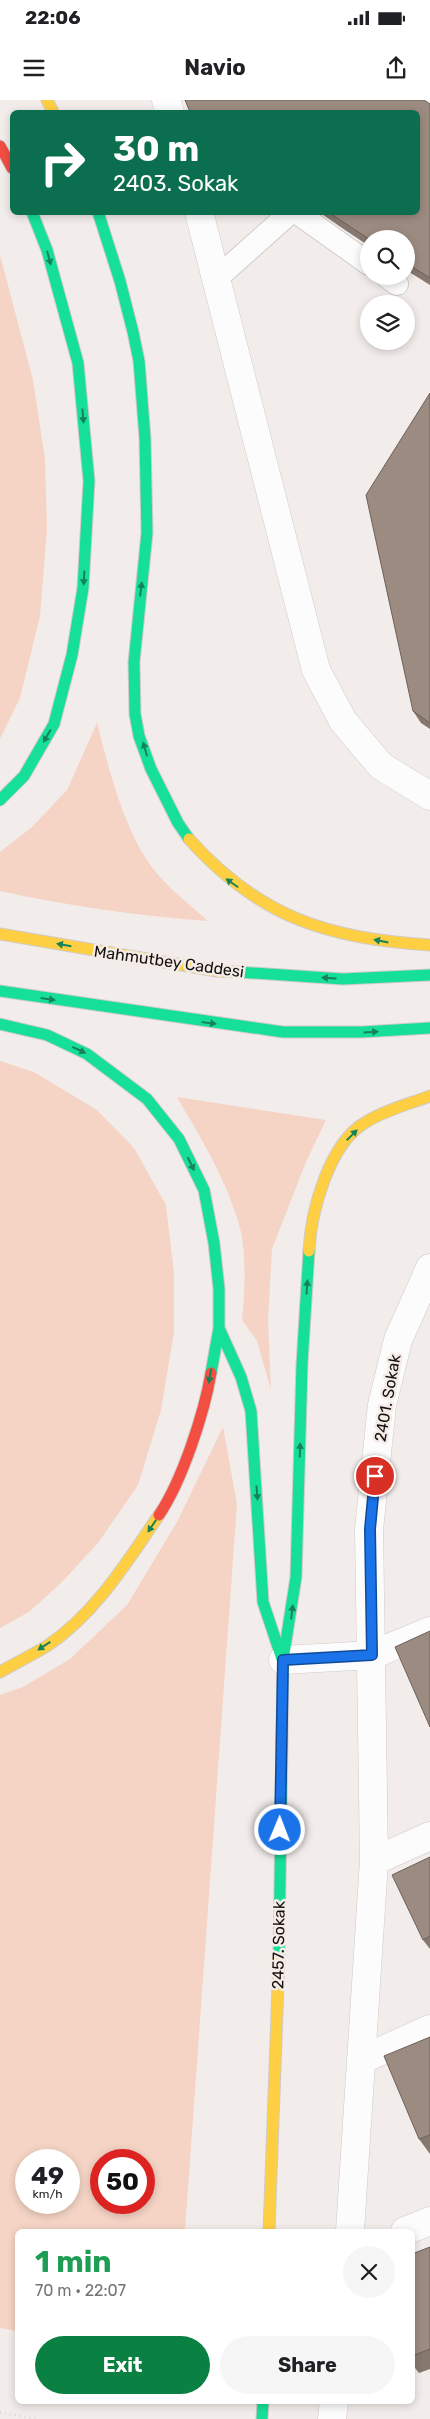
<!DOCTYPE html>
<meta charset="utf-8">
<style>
:root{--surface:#fff;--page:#f6f6f6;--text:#202124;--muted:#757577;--accent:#0b8043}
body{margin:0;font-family:Rubik,sans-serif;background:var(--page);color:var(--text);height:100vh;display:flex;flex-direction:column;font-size:19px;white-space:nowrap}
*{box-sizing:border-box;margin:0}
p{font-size:16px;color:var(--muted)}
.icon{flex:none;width:28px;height:28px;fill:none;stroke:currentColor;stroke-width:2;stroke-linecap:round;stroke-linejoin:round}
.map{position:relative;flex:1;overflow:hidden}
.side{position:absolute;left:15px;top:2129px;width:400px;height:175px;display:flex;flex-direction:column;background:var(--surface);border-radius:8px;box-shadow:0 2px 8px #0003}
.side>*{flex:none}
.top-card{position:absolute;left:10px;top:10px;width:410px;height:105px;border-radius:8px;box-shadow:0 2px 8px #0003;background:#0b6e4f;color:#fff;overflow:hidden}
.tools{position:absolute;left:360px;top:130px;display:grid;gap:10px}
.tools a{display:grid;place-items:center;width:55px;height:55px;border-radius:50%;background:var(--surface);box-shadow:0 2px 8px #0003;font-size:25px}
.speed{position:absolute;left:15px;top:2049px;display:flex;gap:10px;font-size:25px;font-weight:700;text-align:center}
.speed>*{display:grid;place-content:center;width:65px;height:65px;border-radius:50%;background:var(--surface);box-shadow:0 2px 8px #0003;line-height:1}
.speed small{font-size:12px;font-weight:400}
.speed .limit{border:8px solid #d22;background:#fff;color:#111}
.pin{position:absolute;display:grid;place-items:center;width:42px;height:42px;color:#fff;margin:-21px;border:2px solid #fff;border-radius:50%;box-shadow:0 1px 5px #0007}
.me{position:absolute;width:55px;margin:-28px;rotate:1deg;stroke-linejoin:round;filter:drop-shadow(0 0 4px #0008)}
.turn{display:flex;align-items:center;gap:18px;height:105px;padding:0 20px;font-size:22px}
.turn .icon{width:65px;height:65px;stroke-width:2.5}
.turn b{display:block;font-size:35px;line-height:42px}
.round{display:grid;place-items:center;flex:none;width:52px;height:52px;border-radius:26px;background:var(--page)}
.summary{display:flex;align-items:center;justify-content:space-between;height:85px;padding:0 20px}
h1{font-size:30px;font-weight:700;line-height:38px;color:#1e9e55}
.primary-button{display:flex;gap:10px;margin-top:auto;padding:10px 20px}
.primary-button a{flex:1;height:58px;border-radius:30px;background:var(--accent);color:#fff;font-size:20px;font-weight:700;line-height:58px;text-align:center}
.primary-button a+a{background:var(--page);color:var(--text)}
.status{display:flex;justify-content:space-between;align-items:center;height:35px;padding:0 25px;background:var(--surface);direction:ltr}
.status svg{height:14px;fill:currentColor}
header{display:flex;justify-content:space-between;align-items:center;height:65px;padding:0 20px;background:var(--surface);font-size:22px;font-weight:700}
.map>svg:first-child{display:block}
</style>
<div class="status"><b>22:06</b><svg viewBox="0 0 49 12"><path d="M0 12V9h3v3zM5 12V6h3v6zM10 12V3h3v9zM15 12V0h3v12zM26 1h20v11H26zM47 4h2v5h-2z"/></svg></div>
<header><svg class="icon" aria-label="menu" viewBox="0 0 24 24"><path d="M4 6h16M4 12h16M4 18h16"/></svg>Navio<svg class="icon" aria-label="share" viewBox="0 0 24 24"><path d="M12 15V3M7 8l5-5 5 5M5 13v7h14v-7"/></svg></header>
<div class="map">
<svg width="430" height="2319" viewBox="0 0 430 2319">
<rect width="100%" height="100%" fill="#f2edea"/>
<path fill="#f5d4c5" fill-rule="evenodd" d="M0,155L33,280L45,359L47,429L40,516L20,598L0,639Z
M97,623C110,672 125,738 160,777C174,793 192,806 208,821C138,816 69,806 0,791V752L32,727L67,690Z
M0,961L34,972L97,1010L134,1048L166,1105L174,1173V1232L161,1310L138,1385L98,1443L61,1483L29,1512L0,1528Z
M177,997L326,1020L306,1062L272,1149L268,1220L271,1290L257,1241L242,1220C245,1193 247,1148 238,1121C225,1077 200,1037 177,997Z
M223,1327L237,1404L185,2131H18L17,2231L0,2228V1595L23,1587L70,1559L127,1505L177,1422ZM26,2060H69V2102H26ZM101,2060H144V2102H101Z"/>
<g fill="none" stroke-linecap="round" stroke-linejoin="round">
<g stroke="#cfcbc9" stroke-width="24">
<path id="lane" d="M296,112L369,164
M386,176L397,184
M217,178L291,112"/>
</g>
<g stroke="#cfcbc9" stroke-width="29">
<path id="street" d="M166,0L170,12
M199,112L316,570L343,621L381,666L430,696
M283,1560L372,1555L430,1531
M374,1761L430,1736
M361,1960L430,1929
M350,2131L374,1761L369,1429L382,1305L398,1240L430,1168
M405,2131L430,2121
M332,2319L334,2301"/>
</g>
<g stroke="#cfcbc9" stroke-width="13">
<path id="fast" d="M98,112L120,181L133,232L139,261L145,338L147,433L134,562L135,614L139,636L151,669L178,723L189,739
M0,700L24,676L54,624L72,555L83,488L89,381L78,263L47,150L32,112
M238,872L343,879L430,875
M0,891L283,932H362L430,928
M0,924L47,935L87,954L147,999L179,1039L204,1090L214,1143L219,1189V1228L211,1273
M219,1228L241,1277L251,1311L263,1502L282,1559
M283,1560L296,1477L302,1264L309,1151
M279,1858L283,1560
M262,2319L263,2301"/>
</g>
<g stroke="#cfcbc9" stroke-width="13">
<path id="slow" d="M47,0L53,12
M189,739C260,818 327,838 430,845
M0,834L217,871L238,872
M309,1151C311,1111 329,1043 366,1022C385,1010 409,1004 430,996
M0,1572C16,1563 32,1555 47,1546C95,1514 127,1462 159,1415
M269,2131L279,1858"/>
</g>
<g stroke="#cfcbc9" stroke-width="13">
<path id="jam" d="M0,46L12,68
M159,1415C182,1381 204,1314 211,1273"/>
</g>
<path stroke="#d9d8d7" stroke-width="3" stroke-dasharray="1 4" stroke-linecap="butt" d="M0,2312L36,2319"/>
<use href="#lane" stroke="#fdfcfc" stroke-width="22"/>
<use href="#street" stroke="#fdfcfc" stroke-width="28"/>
<use href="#fast" stroke="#16e098" stroke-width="11"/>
<use href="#slow" stroke="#ffcf43" stroke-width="11"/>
<use href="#jam" stroke="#f24e42" stroke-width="11"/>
</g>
<path fill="#86786e" d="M430,4V185L406,170V139H369V146L342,128L319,112H418V12Z
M430,293V629L421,623L413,611Z
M430,1757V1849L423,1840Z
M430,1937V2054L419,2039Z
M430,2147V2269L419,2273L412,2264V2154Z"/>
<path fill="#9c8b80" stroke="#6d615a" d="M185,0H424L430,4V178L406,163V139H369L328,112H418V12H190Z
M430,293V623L413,611L366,395Z
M430,1531V1627L395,1547Z
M430,1757V1836L423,1840L392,1775Z
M430,1937V2035L419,2039L384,1956Z
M430,2147V2249L412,2256V2154Z"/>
<defs><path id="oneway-solid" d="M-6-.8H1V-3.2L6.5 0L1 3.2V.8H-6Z" transform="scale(1.25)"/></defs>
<g fill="#15825a">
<use href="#oneway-solid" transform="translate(49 158) rotate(75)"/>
<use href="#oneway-solid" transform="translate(83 316) rotate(85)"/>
<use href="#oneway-solid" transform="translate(84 478) rotate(93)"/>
<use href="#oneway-solid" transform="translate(141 489) rotate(-83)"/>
<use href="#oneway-solid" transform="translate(47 636) rotate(120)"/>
<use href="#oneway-solid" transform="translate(145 649) rotate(-106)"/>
<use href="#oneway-solid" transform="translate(232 783) rotate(-145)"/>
<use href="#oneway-solid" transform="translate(381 841) rotate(-169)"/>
<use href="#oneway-solid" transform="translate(64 845) rotate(-170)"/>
<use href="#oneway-solid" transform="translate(329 878) rotate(-177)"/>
<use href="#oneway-solid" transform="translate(48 899) rotate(8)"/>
<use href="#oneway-solid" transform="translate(209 923) rotate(7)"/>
<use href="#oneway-solid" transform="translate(371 932) rotate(-4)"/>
<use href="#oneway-solid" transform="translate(79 950) rotate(25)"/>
<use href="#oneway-solid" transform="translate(352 1035) rotate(-45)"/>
<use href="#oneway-solid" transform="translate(191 1064) rotate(64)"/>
<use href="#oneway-solid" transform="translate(307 1187) rotate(-86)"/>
<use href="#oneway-solid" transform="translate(210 1276) rotate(100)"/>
<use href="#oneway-solid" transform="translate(300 1350) rotate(-88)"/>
<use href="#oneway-solid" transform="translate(257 1393) rotate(86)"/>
<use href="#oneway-solid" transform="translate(152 1426) rotate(124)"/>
<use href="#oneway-solid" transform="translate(292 1512) rotate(-83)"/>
<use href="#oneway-solid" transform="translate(44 1546) rotate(147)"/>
</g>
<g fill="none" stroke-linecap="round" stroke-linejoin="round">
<g stroke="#114b97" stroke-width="12">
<path id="route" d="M280,1730L283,1560L372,1555L370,1429L375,1376"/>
</g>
<use href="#route" stroke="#1a73e8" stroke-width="9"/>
</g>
<g text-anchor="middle" stroke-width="5" stroke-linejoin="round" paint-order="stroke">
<g font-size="16" fill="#13100e" stroke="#f6ece7">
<text transform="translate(169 861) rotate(8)" y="6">Mahmutbey Caddesi</text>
<text transform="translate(387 1298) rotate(-80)" y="6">2401. Sokak</text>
<text transform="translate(278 1845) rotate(-89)" y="6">2457. Sokak</text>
</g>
</g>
</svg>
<div class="tools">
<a><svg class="icon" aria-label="search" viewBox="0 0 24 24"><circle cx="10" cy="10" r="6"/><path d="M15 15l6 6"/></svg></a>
<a><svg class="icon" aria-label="layers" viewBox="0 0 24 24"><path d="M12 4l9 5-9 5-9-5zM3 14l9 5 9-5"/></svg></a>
</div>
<div class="speed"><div>49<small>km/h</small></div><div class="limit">50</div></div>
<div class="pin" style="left:375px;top:1376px;background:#d93025"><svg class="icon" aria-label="arrive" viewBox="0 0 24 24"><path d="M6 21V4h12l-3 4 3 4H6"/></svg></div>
<svg class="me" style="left:280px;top:1730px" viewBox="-20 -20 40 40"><circle r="17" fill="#1a73e8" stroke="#fff" stroke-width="3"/><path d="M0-11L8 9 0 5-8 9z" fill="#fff"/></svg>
<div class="top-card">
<div class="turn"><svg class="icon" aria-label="right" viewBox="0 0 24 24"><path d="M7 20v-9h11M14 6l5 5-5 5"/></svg><div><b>30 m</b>2403. Sokak</div></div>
</div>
<section class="side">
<div class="summary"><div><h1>1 min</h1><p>70 m · 22:07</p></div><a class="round"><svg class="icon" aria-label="close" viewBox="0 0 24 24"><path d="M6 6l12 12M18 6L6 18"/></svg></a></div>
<div class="primary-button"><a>Exit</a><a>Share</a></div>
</section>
</div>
